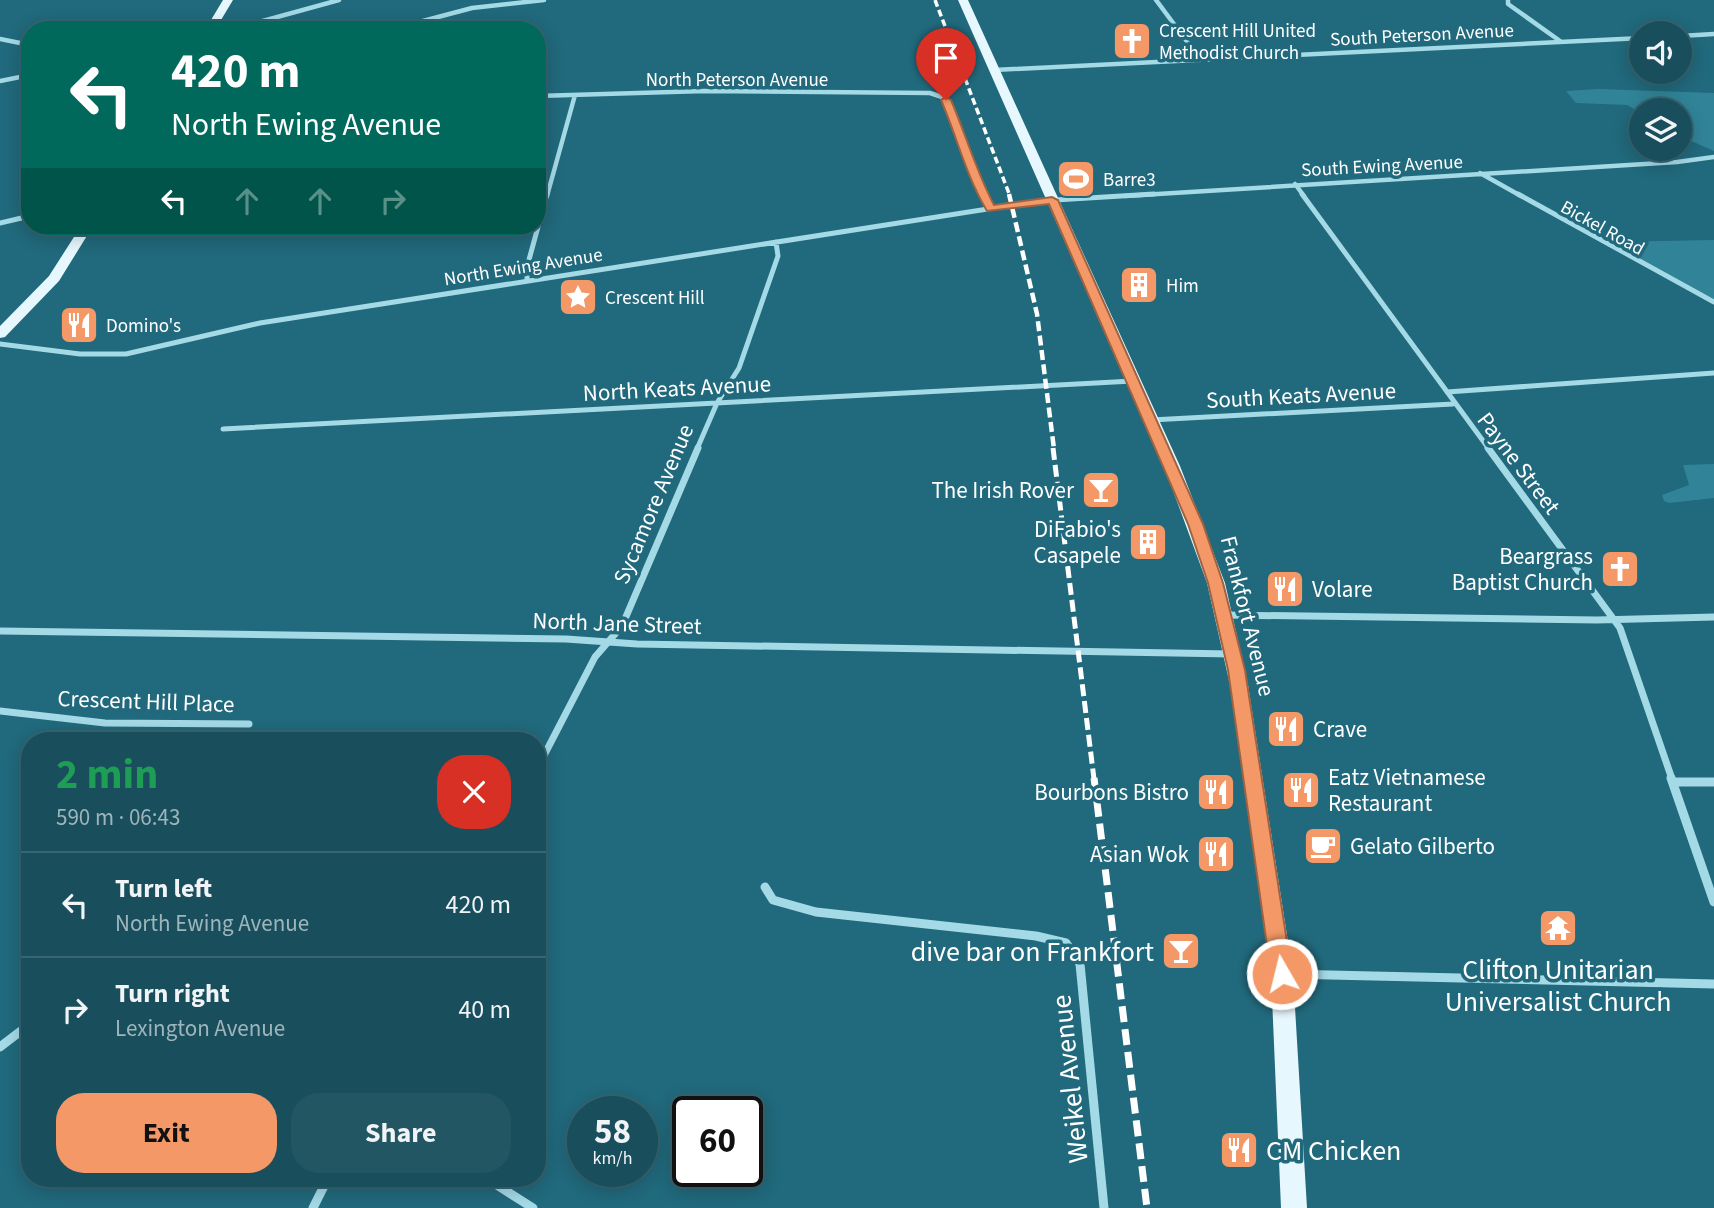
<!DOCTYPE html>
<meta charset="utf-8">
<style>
:root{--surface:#194f5d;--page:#225663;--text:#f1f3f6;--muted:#9fb5bc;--line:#376672;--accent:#f39866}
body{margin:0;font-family:"Source Sans 3",sans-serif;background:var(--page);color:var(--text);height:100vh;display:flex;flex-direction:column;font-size:26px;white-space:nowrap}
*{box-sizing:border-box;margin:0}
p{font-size:23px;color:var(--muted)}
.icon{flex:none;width:38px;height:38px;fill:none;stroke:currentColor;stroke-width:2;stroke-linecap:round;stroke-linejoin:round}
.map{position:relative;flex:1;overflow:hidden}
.side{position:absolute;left:21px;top:732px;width:525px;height:455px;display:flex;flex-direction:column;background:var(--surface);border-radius:28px;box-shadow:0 4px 18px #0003,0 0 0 2px var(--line)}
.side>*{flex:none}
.hud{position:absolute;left:21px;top:21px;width:525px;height:214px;border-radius:28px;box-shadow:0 4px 18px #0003,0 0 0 2px var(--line);background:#00695c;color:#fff;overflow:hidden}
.controls{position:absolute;left:1629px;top:21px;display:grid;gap:14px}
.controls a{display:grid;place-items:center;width:63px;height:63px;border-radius:50%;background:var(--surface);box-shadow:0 4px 18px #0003,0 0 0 2px var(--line);font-size:35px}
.speed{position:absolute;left:567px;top:1096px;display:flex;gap:14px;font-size:35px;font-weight:700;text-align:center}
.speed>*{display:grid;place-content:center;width:91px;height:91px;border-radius:50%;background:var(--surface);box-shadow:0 4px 18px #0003,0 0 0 2px var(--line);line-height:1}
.speed small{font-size:18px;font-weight:400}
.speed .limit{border:4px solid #111;border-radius:10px;background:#fff;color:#111}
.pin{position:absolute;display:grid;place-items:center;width:60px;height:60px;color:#fff;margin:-72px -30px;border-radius:50% 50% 50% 0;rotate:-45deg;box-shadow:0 0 7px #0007}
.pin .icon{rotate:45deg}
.me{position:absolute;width:77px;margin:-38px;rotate:352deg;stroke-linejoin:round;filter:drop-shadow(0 0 5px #0008)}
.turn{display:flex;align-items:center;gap:24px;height:147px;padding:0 35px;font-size:32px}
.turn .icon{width:91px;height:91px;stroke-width:2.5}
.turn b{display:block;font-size:49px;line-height:60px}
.lanes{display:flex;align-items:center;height:66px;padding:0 35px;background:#0003;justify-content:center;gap:35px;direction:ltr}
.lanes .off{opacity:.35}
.round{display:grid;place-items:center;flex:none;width:74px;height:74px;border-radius:28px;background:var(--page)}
.headline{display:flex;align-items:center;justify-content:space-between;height:119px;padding:0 35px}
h1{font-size:42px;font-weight:700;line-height:52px;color:#1e9e55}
.action{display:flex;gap:14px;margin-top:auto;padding:14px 35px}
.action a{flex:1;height:80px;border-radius:28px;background:var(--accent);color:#111;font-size:28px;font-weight:700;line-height:80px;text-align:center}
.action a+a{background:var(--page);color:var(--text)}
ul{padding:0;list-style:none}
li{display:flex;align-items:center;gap:21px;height:105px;padding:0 35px;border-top:2px solid var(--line)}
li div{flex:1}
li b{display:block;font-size:26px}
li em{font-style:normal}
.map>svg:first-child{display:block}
</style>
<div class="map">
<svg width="1714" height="1208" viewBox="0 0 1714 1208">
<rect width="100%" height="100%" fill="#21697c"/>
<path fill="#318498" d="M1599,89L1714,93V151L1680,136V110H1642L1641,113L1627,105L1576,103L1566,91Z
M1714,240V300L1611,242Z
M1714,464V498L1669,503L1664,501L1662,495L1689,485L1683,465Z"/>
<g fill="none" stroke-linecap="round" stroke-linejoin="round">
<path stroke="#a4d9e6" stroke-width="4.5" d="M1156,0L1200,59
M1508,0V4L1560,41
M230,30L339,0
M389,30L472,8L544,0
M1680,36L1714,34
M0,39L30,45
M994,70L1642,38
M0,81L30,75
M537,96L705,91L930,93L942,97L950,105L971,171L984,196
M1480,173L1521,196
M1295,184L1304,196
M547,196L575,95
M1125,196L1677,162L1714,157"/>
<path stroke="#a4d9e6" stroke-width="5" d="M983,194L991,208
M1302,194L1489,449
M1518,194L1714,302
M0,223L30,216
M368,226H412
M527,281V267L547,194
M0,344L80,354H126L260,323L1039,201L1154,194
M1447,392L1714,373
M1151,420L1453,404
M223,429L1133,381
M697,449L717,403L739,368L778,256L776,242"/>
<path stroke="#a4d9e6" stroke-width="7" d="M1488,448L1620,628L1672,779
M1224,615L1597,620L1714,617
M0,631L566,639L637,644L1232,654
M0,711L105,723L249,724
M537,769L595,657L622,626L698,448"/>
<path stroke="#a4d9e6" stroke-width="9" d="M1671,778L1714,902
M1673,782H1714
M765,887L773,900L816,912L1036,936L1066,943L1080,964L1104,1208
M1286,974L1714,984
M0,1047L30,1024
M486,1178L533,1208
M313,1208L328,1178"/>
<path fill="#e6f7fd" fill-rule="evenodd" d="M223,0H233L215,30H205Z
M958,0H968L1180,466L1225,583L1248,685L1293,974L1307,1208H1281L1271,974L1230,685L1207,583L1164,466Z
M81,226H93L59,281L5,337L0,338V326L49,276Z"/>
<path stroke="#fff" stroke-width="3.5" stroke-dasharray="7 3.5" stroke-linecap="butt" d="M935,0L1010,196"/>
<path stroke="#fff" stroke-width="4.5" stroke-dasharray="10 4.5" stroke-linecap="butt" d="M1009,194L1037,314L1054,449"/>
<path stroke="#fff" stroke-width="5" stroke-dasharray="12 5" stroke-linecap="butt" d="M1053,448L1094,779"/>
<path stroke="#fff" stroke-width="7" stroke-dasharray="16 7" stroke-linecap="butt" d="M1094,778L1147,1208"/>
</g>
<path fill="#f39866" stroke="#9e6342" stroke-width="2" d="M946,97L951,100C966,135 976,171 994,205L1052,197L1058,200L1203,524L1223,583L1245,670L1292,974L1289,981L1282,984L1274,981L1271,974L1228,670L1208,583L1188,524L1049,204L987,211C966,176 957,137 941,100Z"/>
<defs>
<g id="church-square" transform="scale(2.0125)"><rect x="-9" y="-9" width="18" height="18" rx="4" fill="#f39866" stroke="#21697c"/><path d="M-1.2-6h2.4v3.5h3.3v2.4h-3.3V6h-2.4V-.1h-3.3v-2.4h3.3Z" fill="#fff"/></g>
<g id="stadium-square" transform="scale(2.0125)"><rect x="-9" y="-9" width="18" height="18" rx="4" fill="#f39866" stroke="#21697c"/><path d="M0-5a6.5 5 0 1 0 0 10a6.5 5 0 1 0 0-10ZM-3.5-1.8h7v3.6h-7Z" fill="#fff"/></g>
<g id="building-square" transform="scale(2.0125)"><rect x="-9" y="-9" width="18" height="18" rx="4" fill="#f39866" stroke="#21697c"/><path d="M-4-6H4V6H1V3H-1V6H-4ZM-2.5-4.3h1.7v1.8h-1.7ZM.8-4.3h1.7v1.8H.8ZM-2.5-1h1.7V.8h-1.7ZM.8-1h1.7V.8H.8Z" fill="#fff"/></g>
<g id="sight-square" transform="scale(2.0125)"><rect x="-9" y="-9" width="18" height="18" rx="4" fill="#f39866" stroke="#21697c"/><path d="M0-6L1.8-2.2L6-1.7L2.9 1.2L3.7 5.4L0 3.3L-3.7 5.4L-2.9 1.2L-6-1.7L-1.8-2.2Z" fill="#fff"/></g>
<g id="restaurant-square" transform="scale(2.0125)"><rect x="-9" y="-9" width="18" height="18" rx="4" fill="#f39866" stroke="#21697c"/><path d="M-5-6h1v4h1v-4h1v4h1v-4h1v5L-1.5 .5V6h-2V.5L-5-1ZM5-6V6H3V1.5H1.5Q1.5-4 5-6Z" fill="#fff"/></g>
<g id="bar-square" transform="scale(2.0125)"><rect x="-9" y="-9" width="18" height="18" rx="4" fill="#f39866" stroke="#21697c"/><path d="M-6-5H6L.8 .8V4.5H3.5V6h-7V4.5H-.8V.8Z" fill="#fff"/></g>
<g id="cafe-square" transform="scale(2.0125)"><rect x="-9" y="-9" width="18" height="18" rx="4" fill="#f39866" stroke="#21697c"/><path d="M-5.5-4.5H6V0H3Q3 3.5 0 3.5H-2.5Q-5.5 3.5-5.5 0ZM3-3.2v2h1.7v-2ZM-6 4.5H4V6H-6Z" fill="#fff"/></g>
<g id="temple-square" transform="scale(2.0125)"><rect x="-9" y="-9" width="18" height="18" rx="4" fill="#f39866" stroke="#21697c"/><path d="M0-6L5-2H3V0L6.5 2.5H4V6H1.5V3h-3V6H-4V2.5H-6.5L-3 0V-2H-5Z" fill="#fff"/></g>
</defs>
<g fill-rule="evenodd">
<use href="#church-square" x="1132" y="41"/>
<use href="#stadium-square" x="1076" y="179"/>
<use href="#building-square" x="1139" y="285"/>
<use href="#sight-square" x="578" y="297"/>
<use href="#restaurant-square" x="79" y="325"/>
<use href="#bar-square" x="1101" y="490"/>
<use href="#building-square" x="1148" y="542"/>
<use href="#church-square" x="1620" y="569"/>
<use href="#restaurant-square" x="1285" y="589"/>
<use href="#restaurant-square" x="1286" y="729"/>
<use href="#restaurant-square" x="1301" y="790"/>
<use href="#restaurant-square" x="1216" y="792"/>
<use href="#cafe-square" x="1323" y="846"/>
<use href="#restaurant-square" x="1216" y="854"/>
<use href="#temple-square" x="1558" y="928"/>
<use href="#bar-square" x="1181" y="951"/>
<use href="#restaurant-square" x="1239" y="1150"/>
</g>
<g text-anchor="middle" stroke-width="7" stroke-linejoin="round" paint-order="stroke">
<g font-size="19" fill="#fff" stroke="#21697c" text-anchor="start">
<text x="1159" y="37">Crescent Hill United<tspan x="1159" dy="22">Methodist Church</tspan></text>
<text x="1103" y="186">Barre3</text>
<text x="1166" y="292">Him</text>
<text x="605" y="304">Crescent Hill</text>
<text x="106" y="332">Domino's</text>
</g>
<g font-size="19" fill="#fff" stroke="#21697c">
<text transform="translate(1422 34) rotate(-3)" y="7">South Peterson Avenue</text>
<text x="737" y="86">North Peterson Avenue</text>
<text transform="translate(1382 165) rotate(-3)" y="7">South Ewing Avenue</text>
<text transform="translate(1603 227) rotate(29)" y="7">Bickel Road</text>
<text transform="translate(523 266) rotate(-9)" y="7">North Ewing Avenue</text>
</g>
<g font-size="23" fill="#fff" stroke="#21697c">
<text transform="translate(677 388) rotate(-3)" y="8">North Keats Avenue</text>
<text transform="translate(1301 395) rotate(-3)" y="8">South Keats Avenue</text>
<text transform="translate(1519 463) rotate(53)" y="8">Payne Street</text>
<text transform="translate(653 504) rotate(-67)" y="8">Sycamore Avenue</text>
<text transform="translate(1248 616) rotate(76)" y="8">Frankfort Avenue</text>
<text transform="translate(617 623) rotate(2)" y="8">North Jane Street</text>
<text transform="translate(146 701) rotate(2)" y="8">Crescent Hill Place</text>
</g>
<g font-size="23" fill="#fff" stroke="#21697c" text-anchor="end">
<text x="1074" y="498">The Irish Rover</text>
<text x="1121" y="537">DiFabio's<tspan x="1121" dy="26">Casapele</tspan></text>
<text x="1593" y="564">Beargrass<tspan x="1593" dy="26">Baptist Church</tspan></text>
<text x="1312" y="597" text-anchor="start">Volare</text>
<text x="1313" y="737" text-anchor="start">Crave</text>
<text x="1328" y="785" text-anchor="start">Eatz Vietnamese<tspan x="1328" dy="26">Restaurant</tspan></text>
<text x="1189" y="800">Bourbons Bistro</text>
<text x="1350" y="854" text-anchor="start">Gelato Gilberto</text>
<text x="1189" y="862">Asian Wok</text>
</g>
<g font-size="28" fill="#fff" stroke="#21697c" text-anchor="end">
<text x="1154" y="961">dive bar on Frankfort</text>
<text x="1558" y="979" text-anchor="middle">Clifton Unitarian<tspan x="1558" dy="32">Universalist Church</tspan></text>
<text x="1266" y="1160" text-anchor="start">CM Chicken</text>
</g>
<g font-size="28" fill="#fff" stroke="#21697c">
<text transform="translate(1069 1079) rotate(-96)" y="10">Weikel Avenue</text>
</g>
</g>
</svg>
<div class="controls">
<a><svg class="icon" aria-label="sound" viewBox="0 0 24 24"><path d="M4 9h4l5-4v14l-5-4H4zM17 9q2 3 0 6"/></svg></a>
<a><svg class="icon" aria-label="layers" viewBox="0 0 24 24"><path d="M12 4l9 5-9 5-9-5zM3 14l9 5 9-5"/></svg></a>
</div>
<div class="speed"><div>58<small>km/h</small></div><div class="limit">60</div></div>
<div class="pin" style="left:946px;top:100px;background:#d93025"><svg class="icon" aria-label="arrive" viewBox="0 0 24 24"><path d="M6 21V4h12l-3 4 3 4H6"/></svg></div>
<svg class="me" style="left:1282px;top:974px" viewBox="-20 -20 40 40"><circle r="17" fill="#f39866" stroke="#fff" stroke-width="3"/><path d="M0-11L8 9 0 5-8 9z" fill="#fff"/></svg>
<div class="hud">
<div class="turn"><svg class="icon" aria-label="left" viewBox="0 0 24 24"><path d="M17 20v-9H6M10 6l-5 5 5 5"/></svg><div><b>420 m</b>North Ewing Avenue</div></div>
<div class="lanes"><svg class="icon" aria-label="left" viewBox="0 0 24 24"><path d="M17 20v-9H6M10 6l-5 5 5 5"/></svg><svg class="icon off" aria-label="ahead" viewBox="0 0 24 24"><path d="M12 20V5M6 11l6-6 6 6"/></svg><svg class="icon off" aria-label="ahead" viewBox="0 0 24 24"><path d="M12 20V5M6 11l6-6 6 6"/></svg><svg class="icon off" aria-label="right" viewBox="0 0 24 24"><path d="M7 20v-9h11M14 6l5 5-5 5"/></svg></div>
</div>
<section class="side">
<div class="headline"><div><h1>2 min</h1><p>590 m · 06:43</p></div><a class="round" style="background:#d93025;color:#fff"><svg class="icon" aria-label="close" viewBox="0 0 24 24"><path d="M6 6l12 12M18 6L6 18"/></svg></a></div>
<ul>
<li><svg class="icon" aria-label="left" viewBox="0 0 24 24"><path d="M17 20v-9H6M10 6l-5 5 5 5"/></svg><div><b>Turn left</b><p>North Ewing Avenue</p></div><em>420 m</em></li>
<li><svg class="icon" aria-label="right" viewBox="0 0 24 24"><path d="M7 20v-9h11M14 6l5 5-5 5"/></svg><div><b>Turn right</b><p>Lexington Avenue</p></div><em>40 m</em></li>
</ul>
<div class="action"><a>Exit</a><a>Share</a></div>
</section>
</div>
